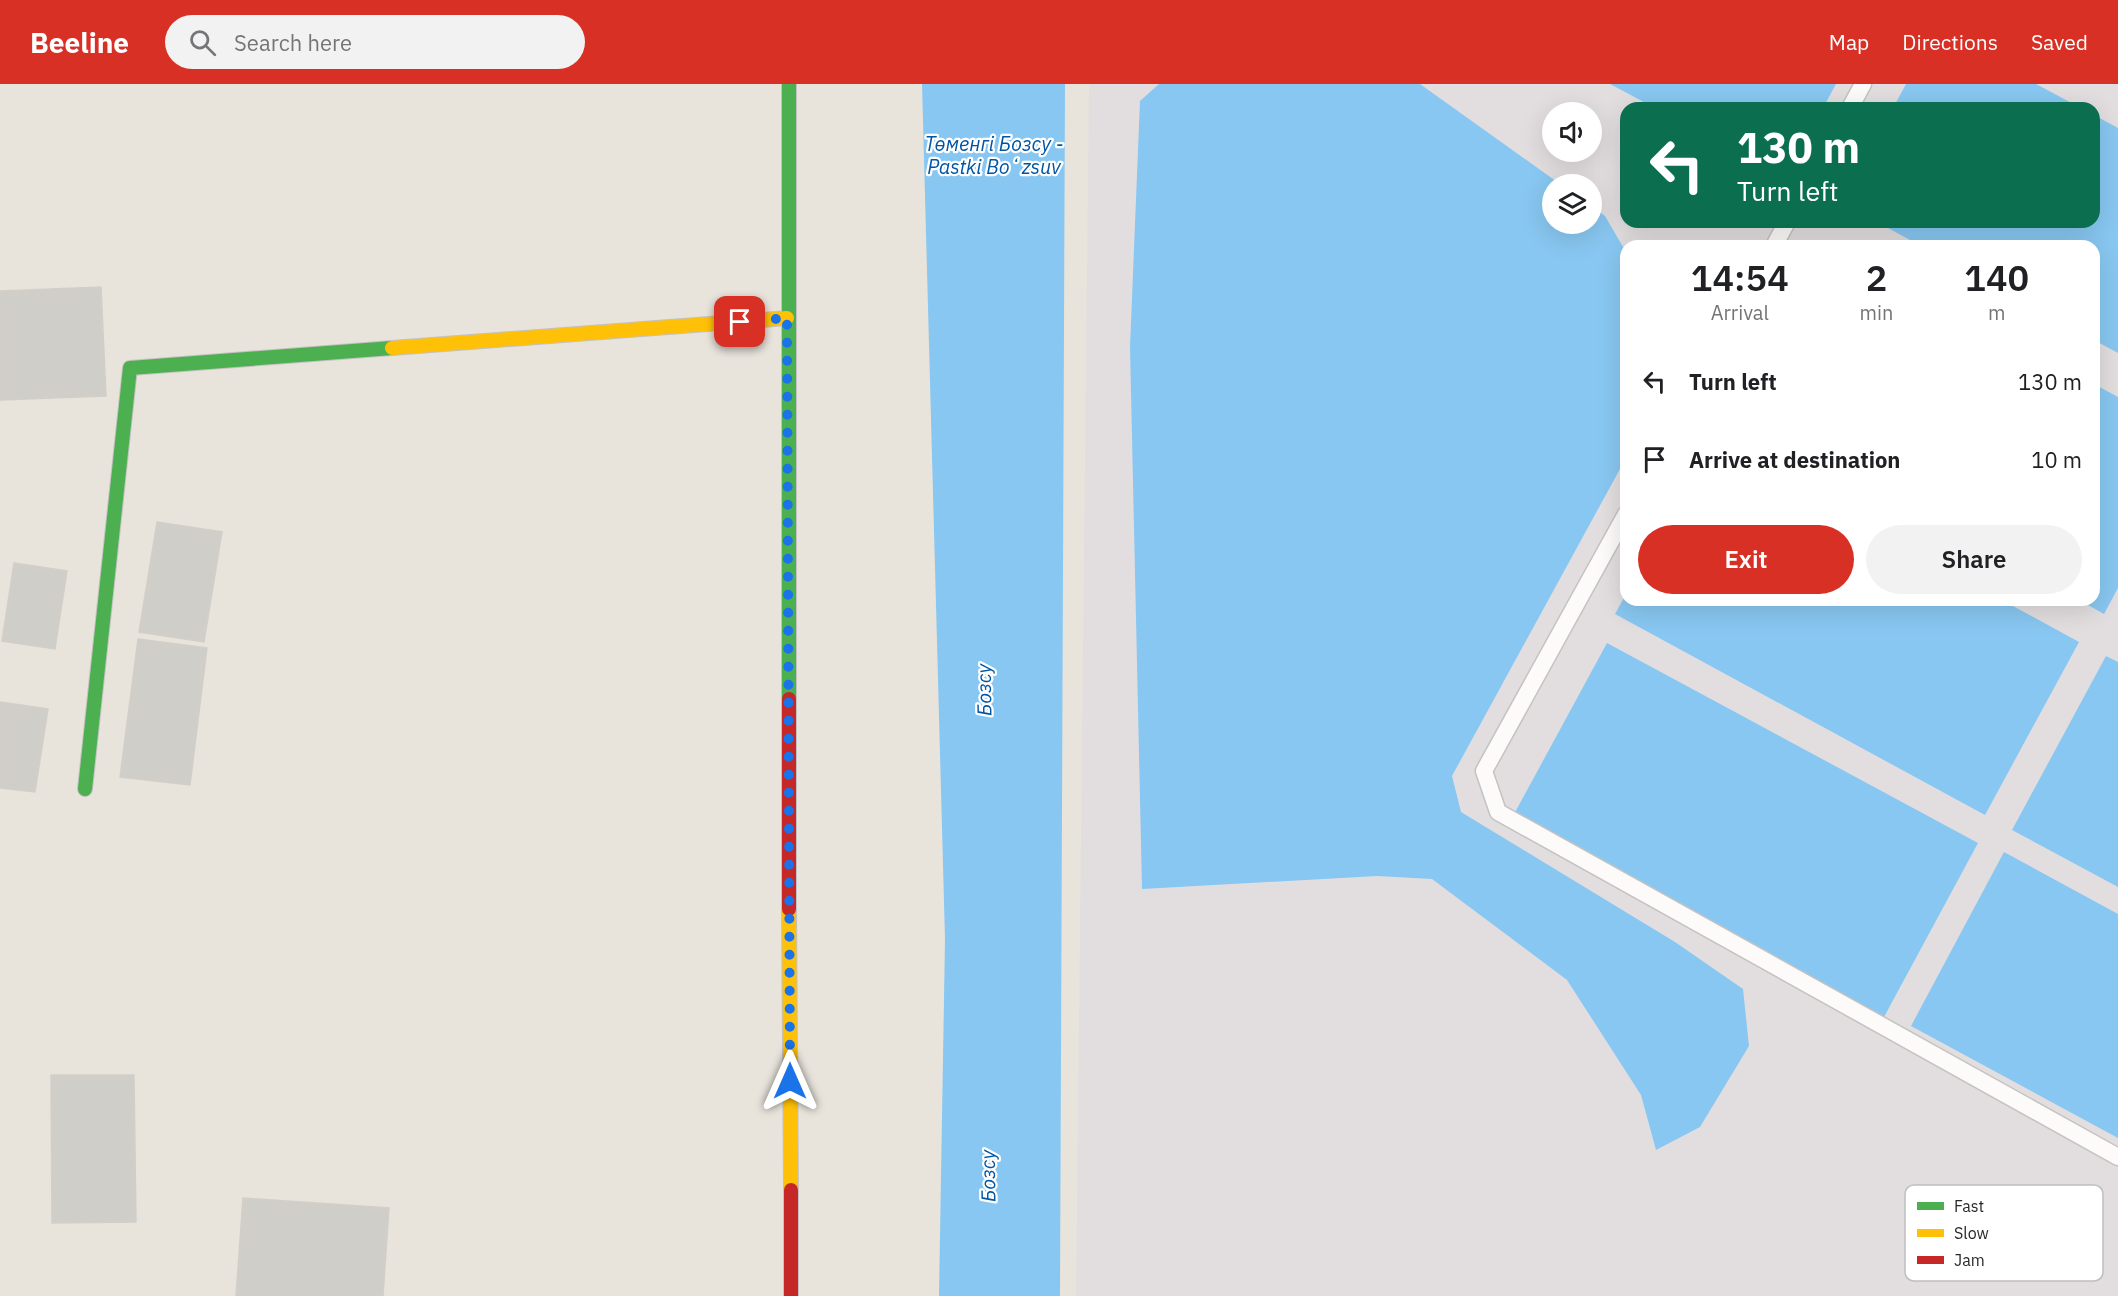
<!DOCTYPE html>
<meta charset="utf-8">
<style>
:root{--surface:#fff;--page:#f2f2f2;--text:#202124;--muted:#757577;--accent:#d93025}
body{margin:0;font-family:"IBM Plex Sans",sans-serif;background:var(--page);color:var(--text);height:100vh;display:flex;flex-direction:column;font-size:22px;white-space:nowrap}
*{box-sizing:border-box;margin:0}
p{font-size:20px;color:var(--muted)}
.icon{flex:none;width:33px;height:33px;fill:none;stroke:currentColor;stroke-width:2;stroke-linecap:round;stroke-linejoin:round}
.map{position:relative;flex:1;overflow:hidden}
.sheet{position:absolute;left:1620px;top:156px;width:480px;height:366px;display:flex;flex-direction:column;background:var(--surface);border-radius:18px;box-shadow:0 6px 24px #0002}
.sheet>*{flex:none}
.banner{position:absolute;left:1620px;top:18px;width:480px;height:126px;border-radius:18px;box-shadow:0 6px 24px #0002;background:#0b6e4f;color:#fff;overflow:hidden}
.buttons{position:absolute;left:1542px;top:18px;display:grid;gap:12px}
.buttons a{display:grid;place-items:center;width:60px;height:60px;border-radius:50%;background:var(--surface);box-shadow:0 6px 24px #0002;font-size:30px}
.pin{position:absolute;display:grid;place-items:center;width:51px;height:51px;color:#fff;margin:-26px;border-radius:12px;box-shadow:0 3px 9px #0006}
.me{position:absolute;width:66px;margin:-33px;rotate:0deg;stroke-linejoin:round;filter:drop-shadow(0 0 4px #0008)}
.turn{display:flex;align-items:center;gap:21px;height:126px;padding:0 18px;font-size:27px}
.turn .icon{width:78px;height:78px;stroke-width:2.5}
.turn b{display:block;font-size:42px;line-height:51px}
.eta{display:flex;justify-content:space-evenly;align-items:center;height:102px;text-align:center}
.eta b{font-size:36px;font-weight:600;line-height:42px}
.button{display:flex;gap:12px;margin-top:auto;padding:12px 18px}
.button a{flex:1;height:69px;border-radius:36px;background:var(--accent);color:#fff;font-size:24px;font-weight:600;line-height:69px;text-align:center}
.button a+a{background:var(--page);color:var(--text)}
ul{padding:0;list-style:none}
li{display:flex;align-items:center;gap:18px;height:78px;padding:0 18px}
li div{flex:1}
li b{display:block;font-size:22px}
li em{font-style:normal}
header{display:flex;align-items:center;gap:36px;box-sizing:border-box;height:84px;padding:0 30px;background:var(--accent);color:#fff}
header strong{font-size:28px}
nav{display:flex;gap:33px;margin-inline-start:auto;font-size:21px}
.search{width:420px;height:54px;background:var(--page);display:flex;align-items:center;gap:15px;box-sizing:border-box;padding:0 21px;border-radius:33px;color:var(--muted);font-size:22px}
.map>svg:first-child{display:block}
</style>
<header>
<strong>Beeline</strong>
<div class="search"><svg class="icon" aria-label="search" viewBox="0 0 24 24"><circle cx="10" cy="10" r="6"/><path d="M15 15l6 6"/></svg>Search here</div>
<nav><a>Map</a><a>Directions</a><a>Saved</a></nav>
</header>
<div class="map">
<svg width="2118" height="1212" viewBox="0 0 2118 1212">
<rect width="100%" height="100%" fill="#e8e4dc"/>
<path fill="#e2dee0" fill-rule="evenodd" d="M1089,0H2118V1212H1076ZM1626,24H2094V138H1626ZM1552,28H1592V68H1552ZM1552,100H1592V140H1552ZM1626,162H2094V516H1626Z"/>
<path fill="#88c7f1" d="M922,0H1065L1060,1212H939L945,855Z
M1159,0H1420L1560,100H1552V140H1592V123L1605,132L1626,168V374L1452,692L1461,728L1675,858L1743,905L1749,962L1700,1043L1656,1066L1641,1011L1567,896L1432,795L1377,792L1142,805L1130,263L1140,17Z
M1610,0H1836L1823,24H1655Z
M1906,0H2036L2081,24H1893Z
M2094,31L2118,44V269L2094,256V162H1921L1877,138H2094Z
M2094,300L2118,313V504L2104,530L2079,516H2094Z
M1626,510V516H2002L2079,558L1985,731L1615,530Z
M1607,559L1978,759L1884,933L1513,732Z
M2106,572L2118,578V803L2012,746Z
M2004,768L2118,830V1054L1911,942Z"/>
<path fill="#d0cec8" stroke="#d2cfc8" stroke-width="1.5" d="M101,203L106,312L0,316V207Z
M157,438L222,448L204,558L139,548Z
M14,479L67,487L55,565L2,557Z
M138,555L207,564L190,701L120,693Z
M0,618L48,625L35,708L0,704Z
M51,991H134L136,1138L52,1139Z
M243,1114L389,1124L383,1212H236Z"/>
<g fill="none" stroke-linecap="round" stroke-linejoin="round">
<g stroke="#c4c2c3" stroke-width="19">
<path id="lane" d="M1850,24L1863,0
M1774,162L1787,138
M1626,430L1484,687L1498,728L2118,1073"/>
</g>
<g stroke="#c4c2c3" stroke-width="16">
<path id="fast" d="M789,615V0
M85,705L130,284L392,264"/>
</g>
<g stroke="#c4c2c3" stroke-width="16">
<path id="slow" d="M392,264L787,234
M789,825L791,1106"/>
</g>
<g stroke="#c4c2c3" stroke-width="16">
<path id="jam" d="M789,615V825
M791,1106V1212"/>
</g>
<use href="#lane" stroke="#fcfbfa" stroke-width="16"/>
<use href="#fast" stroke="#4caf50" stroke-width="14"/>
<use href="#slow" stroke="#ffc107" stroke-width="14"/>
<use href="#jam" stroke="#c62828" stroke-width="14"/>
</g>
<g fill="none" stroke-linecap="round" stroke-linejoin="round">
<path stroke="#1a73e8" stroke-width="10" stroke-dasharray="0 18" d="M740,238L787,234L790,997"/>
</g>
<g text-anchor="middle" stroke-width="4.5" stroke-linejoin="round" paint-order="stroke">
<g font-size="20" font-style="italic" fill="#0055a4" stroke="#fff">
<text x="994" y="67">Төменгі Бозсу -<tspan x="994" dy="23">Pastki Boʻzsuv</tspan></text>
<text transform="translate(984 606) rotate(-91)" y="7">Бозсу</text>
<text transform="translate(988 1092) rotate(-91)" y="7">Бозсу</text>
</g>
</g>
<rect x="1905" y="1101" width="198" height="96" rx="9" fill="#fff" stroke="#bebebe" stroke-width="1.5"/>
<rect x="1917" y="1118" width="27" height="8" fill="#4caf50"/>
<rect x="1917" y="1145" width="27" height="8" fill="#ffc107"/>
<rect x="1917" y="1172" width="27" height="8" fill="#c62828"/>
<g font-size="16" fill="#282828">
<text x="1954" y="1128">Fast</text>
<text x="1954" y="1155">Slow</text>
<text x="1954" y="1182">Jam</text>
</g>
</svg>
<div class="buttons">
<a><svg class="icon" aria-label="sound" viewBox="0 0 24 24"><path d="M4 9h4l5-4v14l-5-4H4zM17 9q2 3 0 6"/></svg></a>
<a><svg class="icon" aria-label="layers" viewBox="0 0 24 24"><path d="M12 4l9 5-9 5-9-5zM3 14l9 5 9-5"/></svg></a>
</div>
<div class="pin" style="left:740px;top:238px;background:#d93025"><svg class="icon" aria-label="arrive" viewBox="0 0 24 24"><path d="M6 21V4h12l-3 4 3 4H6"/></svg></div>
<svg class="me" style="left:790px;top:997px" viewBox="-20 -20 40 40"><path d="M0-17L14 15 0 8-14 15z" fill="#1a73e8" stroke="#fff" stroke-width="4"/></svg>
<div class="banner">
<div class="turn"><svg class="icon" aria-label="left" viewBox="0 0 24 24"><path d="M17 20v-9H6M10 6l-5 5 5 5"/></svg><div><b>130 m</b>Turn left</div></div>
</div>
<section class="sheet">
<div class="eta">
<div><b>14:54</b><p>Arrival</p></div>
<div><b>2</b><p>min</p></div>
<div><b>140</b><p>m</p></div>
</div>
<ul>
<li><svg class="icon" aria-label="left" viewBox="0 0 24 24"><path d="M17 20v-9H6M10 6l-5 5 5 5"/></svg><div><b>Turn left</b></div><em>130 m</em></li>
<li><svg class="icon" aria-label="arrive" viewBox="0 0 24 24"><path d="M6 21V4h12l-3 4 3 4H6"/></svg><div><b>Arrive at destination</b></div><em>10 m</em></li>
</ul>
<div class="button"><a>Exit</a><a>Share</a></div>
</section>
</div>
